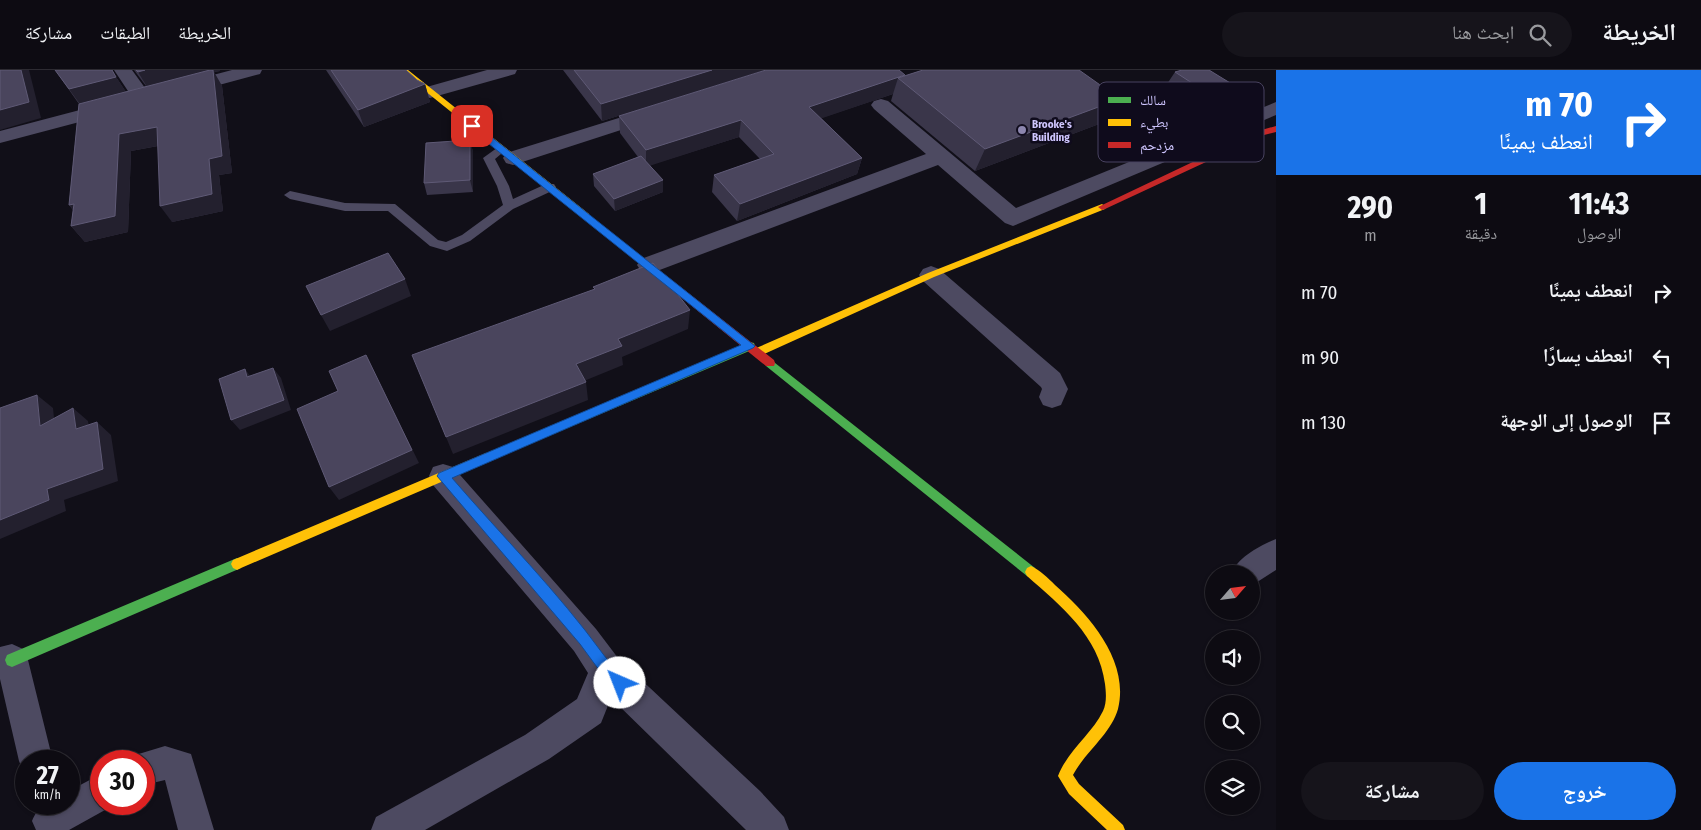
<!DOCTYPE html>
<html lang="ar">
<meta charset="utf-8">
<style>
:root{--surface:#0d0b12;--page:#16141b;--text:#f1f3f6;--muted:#9a9b9f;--line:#2d2b32;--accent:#1a73e8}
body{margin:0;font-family:"Fira Sans Condensed","Noto Naskh Arabic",sans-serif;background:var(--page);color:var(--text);direction:rtl;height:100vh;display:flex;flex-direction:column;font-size:19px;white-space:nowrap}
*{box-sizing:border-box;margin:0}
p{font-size:16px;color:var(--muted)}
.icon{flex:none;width:28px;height:28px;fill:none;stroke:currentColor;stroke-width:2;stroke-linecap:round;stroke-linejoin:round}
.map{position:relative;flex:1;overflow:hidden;direction:ltr}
.details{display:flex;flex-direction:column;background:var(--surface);width:425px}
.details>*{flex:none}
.top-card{background:#1a73e8;color:#fff;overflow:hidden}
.needle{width:32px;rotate:62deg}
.fabs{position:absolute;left:1205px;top:495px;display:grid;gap:10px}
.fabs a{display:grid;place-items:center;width:55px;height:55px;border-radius:50%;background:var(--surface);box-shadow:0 1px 4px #0004,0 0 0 1px var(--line);font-size:25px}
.speed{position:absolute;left:15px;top:680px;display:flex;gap:10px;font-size:25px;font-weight:700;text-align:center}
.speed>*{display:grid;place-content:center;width:65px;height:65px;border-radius:50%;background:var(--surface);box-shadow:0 1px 4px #0004,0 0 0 1px var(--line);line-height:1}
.speed small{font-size:12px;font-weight:400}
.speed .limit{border:8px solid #d22;background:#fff;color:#111}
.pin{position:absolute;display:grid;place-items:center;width:42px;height:42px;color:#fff;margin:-21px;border-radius:10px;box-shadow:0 2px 8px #0006}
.me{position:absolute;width:55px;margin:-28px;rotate:316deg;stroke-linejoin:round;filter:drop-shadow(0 0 4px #0008)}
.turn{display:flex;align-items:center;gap:18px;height:105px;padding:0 25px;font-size:22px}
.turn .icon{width:65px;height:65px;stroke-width:2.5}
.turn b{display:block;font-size:35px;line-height:42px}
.eta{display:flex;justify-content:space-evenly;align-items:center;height:85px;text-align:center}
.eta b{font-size:30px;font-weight:700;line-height:35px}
.action{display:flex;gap:10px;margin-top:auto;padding:10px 25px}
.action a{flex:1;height:58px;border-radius:30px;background:var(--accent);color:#fff;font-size:20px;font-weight:700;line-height:58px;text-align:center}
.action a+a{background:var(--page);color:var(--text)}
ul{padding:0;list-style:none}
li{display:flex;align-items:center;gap:15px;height:65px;padding:0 25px}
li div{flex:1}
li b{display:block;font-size:19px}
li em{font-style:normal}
header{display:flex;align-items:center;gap:30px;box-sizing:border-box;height:70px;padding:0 25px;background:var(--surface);border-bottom:1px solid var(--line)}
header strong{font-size:24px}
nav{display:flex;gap:28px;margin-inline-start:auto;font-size:18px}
.search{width:350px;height:45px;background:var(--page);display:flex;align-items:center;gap:12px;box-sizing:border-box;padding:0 18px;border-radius:28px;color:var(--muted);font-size:19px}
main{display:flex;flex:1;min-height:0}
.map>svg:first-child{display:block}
</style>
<header>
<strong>الخريطة</strong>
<div class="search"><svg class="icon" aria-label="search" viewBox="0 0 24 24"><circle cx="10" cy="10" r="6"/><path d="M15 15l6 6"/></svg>ابحث هنا</div>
<nav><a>الخريطة</a><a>الطبقات</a><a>مشاركة</a></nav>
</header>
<main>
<section class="details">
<div class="top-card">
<div class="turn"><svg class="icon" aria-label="right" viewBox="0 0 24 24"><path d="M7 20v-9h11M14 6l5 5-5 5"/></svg><div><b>70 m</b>انعطف يمينًا</div></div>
</div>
<div class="eta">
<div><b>11:43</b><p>الوصول</p></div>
<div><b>1</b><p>دقيقة</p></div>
<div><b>290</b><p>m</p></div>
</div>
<ul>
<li><svg class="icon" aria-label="right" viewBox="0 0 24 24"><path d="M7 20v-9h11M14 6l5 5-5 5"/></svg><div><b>انعطف يمينًا</b></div><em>70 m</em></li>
<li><svg class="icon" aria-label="left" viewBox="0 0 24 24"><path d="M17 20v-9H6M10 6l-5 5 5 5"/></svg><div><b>انعطف يسارًا</b></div><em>90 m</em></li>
<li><svg class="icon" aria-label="arrive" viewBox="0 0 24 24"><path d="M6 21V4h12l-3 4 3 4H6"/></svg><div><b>الوصول إلى الوجهة</b></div><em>130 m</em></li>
</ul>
<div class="action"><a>خروج</a><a>مشاركة</a></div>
</section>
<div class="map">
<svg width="1276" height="760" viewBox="0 0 1276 760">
<rect width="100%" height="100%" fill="#110f18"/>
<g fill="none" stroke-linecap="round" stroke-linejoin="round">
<path fill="#4d4a61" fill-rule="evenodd" d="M501,75L507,79L495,89L509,116L513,129L546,114H554L556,117L554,120L513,139L470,171L447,181L430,176L388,141H345L290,129L284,125L290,121L345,133L395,134L438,170L446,172L462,165L503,135L497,116L483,88Z"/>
<path fill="#4d4a61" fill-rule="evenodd" d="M114,0H132L153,29L150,33L143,35L136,33Z
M232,0H262L260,4L182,25L175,23L172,19L175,15Z
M487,0H517L515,4L430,28L423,26L420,22L423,18Z
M881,29L888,31L1016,138L1276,32V45L1013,156L1005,153L938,95L657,201L649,203L641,201L637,195L641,189L926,84L874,39L871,35L874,31Z
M114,31L121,33L124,37L121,41L0,73V61Z
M654,37L661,39L664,43L661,47L513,95L506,93L503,88L506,83Z
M931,196L939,199L1060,303L1068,319L1061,335L1052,338L1043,335L1039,327L1042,319L1041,317L923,211L919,205L923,199Z
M443,394L453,397L596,559L618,588L760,721L784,747L789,760H746L611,628L601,653L549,689L425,760H371L376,747L525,665L577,629L588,603L574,581L433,415L429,406L433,397Z
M1276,469V500L1251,516V504H1231C1238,487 1259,476 1276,469Z
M12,574L23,579L28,590L53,691H26V704L24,703L19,691L0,609V577Z
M165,676L191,684L214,760H178L165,710L144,715V691H129L132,686Z
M101,704V734L114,735L69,760H36L32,751C41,730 48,734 69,734V721Z"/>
<path fill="#4caf50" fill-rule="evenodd" d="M750,272L754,273L755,276L754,279L490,391L486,393L482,391L480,388L482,385Z
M770,289L1035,498L1037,502L1035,506L1031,508L1027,506L766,296L765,293L766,290Z
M237,488L241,490L243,494L241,498L12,597L7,595L5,590L7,585Z"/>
<path fill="#ffc107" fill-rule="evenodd" d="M399,0H408L589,144V148H583Z
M1102,134L1106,137L1105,139L934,207L762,285H754L753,282L754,279L928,203Z
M486,383L490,385L492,388L490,391L241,498L237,500L233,498L231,494L233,490Z
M1031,496C1040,500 1048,508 1055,515C1088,544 1130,590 1118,639C1111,664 1085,682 1073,705L1079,714L1123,755L1125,760H1107L1069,724L1058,706C1068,680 1092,664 1103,641C1107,633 1106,622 1105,614C1099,566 1061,536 1027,506L1025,502L1027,498Z"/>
<path fill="#c62828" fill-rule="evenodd" d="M1276,56V62L1264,65L1105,139L1102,140L1098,137L1258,61Z
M586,143L774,290L775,293L774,296H766L583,148L581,146Z"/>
</g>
<path fill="#3a364a" d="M55,0H113L112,1L126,22L146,16L134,0H220V1L214,2L222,16L232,103L219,105L223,141L172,152L158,76L131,81L128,162L85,172L71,156L73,140L69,135L79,34Z
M326,0H406L417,10L425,14L430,32L364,57Z
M563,0H764L602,51Z
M1175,2L1253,27L1239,45L1215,55L1163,20Z
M905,6L1120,29L1107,51L975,101L891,31L893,24L821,48L862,88L857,104L737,151L712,122L714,105L760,89L739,67L650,95L663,122L615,141L594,116L593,104L638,87L620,63L619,46Z
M470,70L473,82V122L427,125L424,113Z"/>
<path fill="#23202e" d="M21,0H29L41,48L0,60V40Z
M145,0H220V1L214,2L222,16L232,103L219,105L223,141L172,152L160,136L212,124L138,2Z
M712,0H764L602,51L601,34Z
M905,5L903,12L898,8L893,24L805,54L809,37Z
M116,7L128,25L82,37L69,19Z
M425,14L430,32L364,57L358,40Z
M1253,27L1239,45L1215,55L1229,37Z
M1120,29L1107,51L975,101L985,79Z
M741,50L739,67L646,97V80Z
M157,57L168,74L131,81L128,162L85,172L71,156L119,64Z
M470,70L473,82V122L470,110Z
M862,88L857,104L737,151L740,134Z
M663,110V122L615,141L614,129Z
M74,134L83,152L69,135Z
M405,209L411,226L330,261L321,245Z
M690,240L688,259L622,287L623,295L579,313L576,294L618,269Z
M366,285L419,393L339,430L329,417Z
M273,298L281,308L291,340L240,360L231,350Z
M245,299L253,310L247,307Z
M586,312L588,330L453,384L446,367Z
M37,325L53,338L56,368L40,356Z
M73,338L88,351L91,371L76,359Z
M97,352L111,365L118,411L64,430L66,441L0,469V450L47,419Z"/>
<path fill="#4a455d" stroke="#5f5a76" d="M0,0H21L29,32L0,40Z
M55,0H112L116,7L69,19Z
M136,0H145L138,2Z
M210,0H213L222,86L209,89L212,124L160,136L157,57L119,64L115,146L71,156L74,134L69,135L79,34Z
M331,0H406L417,10L425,14L358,40Z
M574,0H712L601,34Z
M766,0H899L905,5L809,37L862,88L740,134L714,105L774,84L741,50L646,80L619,46Z
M923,0H1079L1120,29L985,79L898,8Z
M1182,0H1209L1253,27L1229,37L1175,2Z
M470,70V110L424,113L426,73Z
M641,86L663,110L614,129L593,104Z
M388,183L405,209L321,245L306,216Z
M653,193L690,240L618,269L622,276L576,294L586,312L446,367L412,285L595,219L593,217Z
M366,285L412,380L329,417L297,339L338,321L329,301Z
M273,298L284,330L231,350L219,309L245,299L247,307Z
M37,325L40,356L73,338L76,359L97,352L103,399L47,419L49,430L0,450V338Z"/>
<path fill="#1a73e8" stroke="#114b97" d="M469,54H475L755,276L753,278L452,408C502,466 558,522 603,584C610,594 623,602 627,613L625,618L620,620L616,618L602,604L580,574L437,406L439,403L741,275L469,58Z"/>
<circle fill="#8c86ae" stroke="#0f0b1c" stroke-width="2" cx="1022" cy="60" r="5"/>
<g text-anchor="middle" stroke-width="5" stroke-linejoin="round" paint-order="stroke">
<g font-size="11" font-weight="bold" fill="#cfc6ff" stroke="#0f0b1c" text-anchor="start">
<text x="1032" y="58">Brooke's<tspan x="1032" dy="13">Building</tspan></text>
</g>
</g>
<rect x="1098" y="12" width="166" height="80" rx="8" fill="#0f0b1c" stroke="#494360" stroke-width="1"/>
<rect x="1108" y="27" width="23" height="6" fill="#4caf50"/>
<rect x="1108" y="49" width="23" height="7" fill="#ffc107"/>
<rect x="1108" y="72" width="23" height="6" fill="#c62828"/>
<g font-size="14" fill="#cfc6ff">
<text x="1140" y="35">سالك</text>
<text x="1140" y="57">بطيء</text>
<text x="1140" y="80">مزدحم</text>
</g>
</svg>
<div class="fabs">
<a><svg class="needle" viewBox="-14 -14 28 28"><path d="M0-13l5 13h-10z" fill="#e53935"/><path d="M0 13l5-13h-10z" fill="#9a9b9f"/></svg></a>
<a><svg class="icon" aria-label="sound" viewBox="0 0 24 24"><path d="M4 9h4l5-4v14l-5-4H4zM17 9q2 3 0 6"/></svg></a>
<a><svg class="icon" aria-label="search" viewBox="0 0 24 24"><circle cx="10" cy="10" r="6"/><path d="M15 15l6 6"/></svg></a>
<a><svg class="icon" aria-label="layers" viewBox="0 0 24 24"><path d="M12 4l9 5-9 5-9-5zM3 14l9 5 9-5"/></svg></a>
</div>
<div class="speed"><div>27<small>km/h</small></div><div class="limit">30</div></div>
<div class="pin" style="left:472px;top:56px;background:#d93025"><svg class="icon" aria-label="arrive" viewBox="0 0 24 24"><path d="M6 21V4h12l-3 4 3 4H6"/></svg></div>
<svg class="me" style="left:620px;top:613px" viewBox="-20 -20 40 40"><circle r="19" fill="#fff"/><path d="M0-13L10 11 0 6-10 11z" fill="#1a73e8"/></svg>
</div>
</main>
